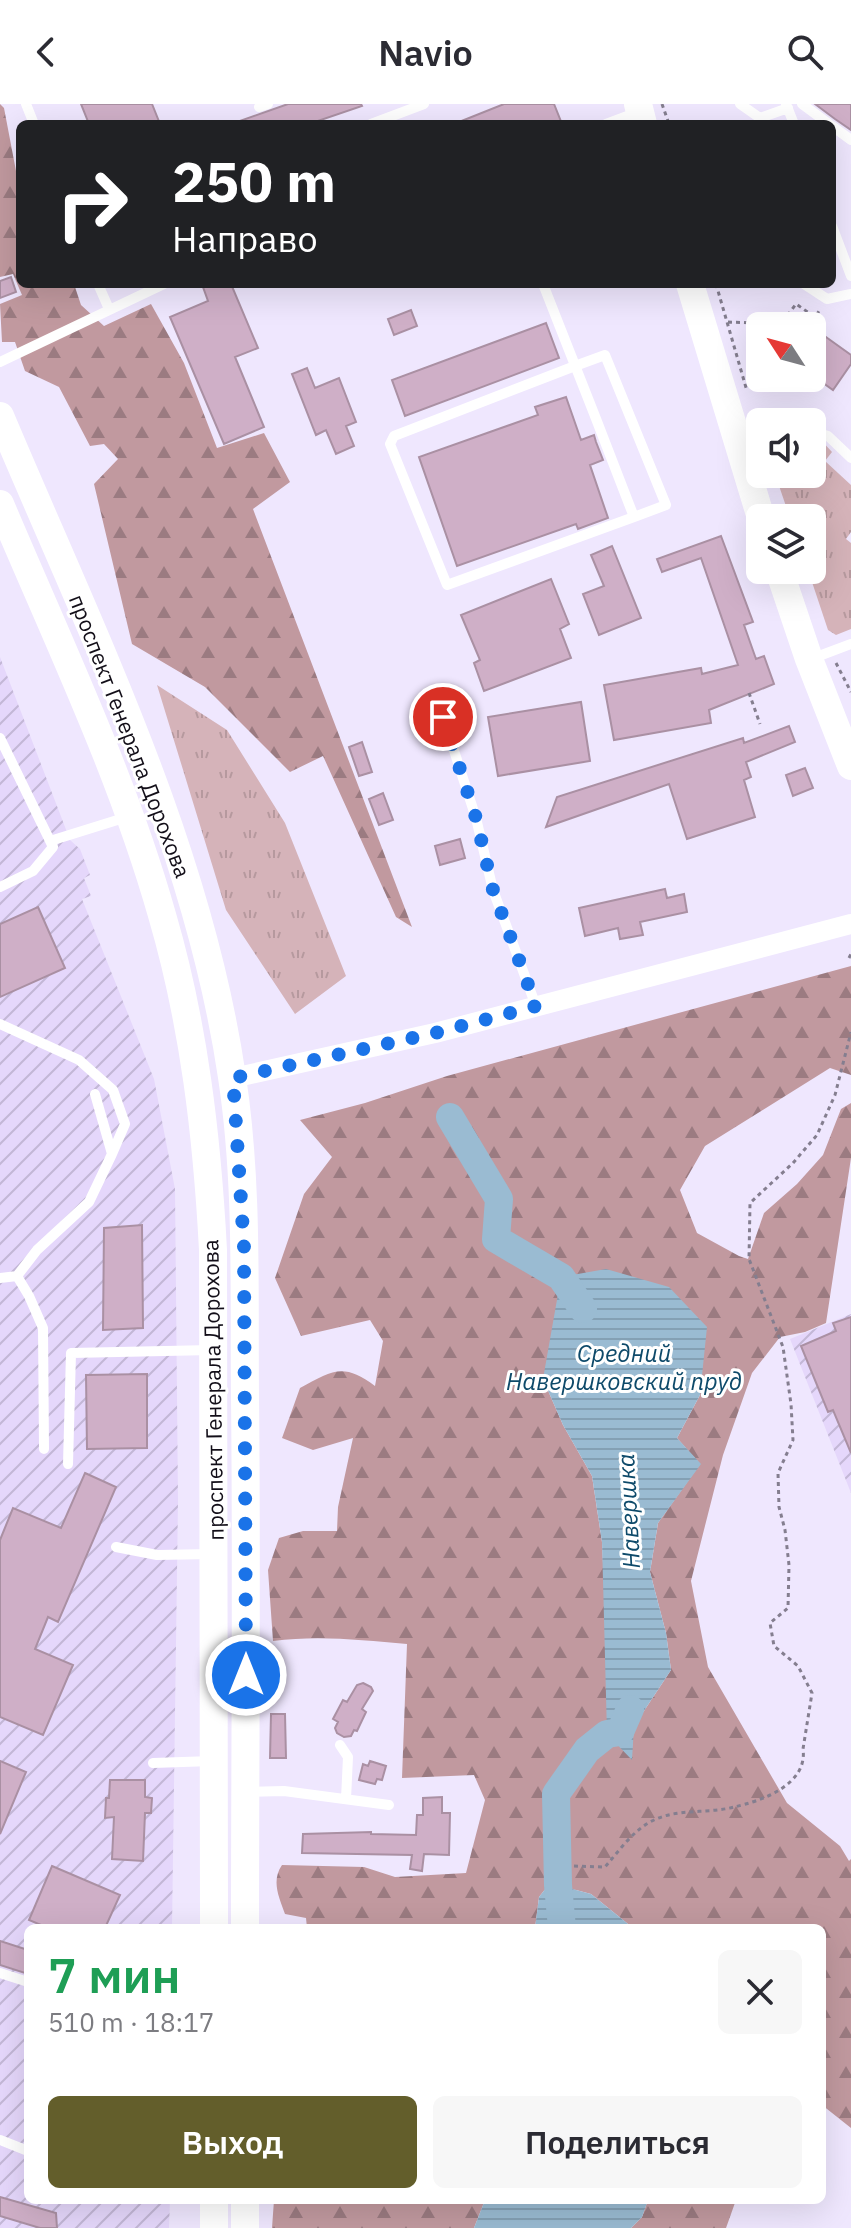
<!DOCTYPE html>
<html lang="ru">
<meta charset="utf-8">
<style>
:root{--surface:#fff;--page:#f7f7f7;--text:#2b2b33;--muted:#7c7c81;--accent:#635e2b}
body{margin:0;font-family:"IBM Plex Sans",sans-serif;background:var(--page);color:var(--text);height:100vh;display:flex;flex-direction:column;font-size:30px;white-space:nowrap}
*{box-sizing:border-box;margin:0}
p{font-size:26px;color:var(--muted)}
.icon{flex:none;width:44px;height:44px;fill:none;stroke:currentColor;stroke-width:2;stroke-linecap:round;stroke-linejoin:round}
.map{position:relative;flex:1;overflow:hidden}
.panel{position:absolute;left:24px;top:1820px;width:802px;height:280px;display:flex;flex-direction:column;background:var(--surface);border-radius:12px;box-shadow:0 8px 32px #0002}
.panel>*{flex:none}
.top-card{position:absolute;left:16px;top:16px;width:820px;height:168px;border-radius:12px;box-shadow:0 8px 32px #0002;background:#202124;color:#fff;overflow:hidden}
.needle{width:52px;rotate:306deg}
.controls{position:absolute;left:746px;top:208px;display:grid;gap:16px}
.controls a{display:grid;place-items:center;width:80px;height:80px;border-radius:12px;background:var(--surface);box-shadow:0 8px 32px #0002;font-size:40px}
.pin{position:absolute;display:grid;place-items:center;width:68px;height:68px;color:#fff;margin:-34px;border:4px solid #fff;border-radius:50%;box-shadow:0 2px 8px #0007}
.me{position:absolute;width:88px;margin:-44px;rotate:0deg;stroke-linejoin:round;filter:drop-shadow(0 0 6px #0008)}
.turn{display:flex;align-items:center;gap:28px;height:168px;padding:0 24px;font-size:36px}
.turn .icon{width:104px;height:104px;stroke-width:2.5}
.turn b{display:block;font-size:56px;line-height:68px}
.round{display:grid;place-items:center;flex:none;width:84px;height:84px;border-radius:12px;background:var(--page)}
.overview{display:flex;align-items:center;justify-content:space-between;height:136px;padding:0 24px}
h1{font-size:48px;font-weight:600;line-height:60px;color:#1e9e55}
.button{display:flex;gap:16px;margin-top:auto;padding:16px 24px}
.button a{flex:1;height:92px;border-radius:12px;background:var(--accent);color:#fff;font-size:32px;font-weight:600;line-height:92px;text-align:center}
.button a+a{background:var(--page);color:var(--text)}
header{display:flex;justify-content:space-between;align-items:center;height:104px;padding:0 24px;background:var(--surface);font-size:36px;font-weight:600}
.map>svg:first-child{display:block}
</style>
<header><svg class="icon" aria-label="back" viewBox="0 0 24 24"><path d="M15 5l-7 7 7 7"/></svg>Navio<svg class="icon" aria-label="search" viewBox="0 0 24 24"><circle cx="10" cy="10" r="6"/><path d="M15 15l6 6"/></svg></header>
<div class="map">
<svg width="851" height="2124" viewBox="0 0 851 2124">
<defs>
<pattern id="industrial-furrows" width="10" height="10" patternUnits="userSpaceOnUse" patternTransform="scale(2)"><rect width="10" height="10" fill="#e5d7fb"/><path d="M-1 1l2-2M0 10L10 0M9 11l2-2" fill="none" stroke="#c3b7d6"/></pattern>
<pattern id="grass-tufts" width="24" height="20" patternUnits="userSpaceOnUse" patternTransform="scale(2)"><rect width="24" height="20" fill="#d5b3b9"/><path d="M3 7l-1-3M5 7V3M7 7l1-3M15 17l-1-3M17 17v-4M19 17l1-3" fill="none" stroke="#b6999e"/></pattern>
<pattern id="forest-firs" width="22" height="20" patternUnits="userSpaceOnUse" patternTransform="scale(2)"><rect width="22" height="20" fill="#c1999f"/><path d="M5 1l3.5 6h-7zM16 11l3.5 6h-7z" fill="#9b7b81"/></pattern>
<pattern id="water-rules" width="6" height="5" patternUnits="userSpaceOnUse" patternTransform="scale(2)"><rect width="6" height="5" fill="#9abbd2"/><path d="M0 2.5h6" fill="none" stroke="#84a0b4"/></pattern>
</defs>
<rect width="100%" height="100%" fill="#efe7fe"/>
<path fill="url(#industrial-furrows)" d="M0,553L70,736L80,745L90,771L84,774L91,792L82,795L154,975L175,1085L178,1397L172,1824H28V2096H170L169,2124H0Z
M851,1210V1389L790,1235Z"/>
<path fill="url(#grass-tufts)" d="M812,333L820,335L832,348L825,357L851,381V428L846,435L851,439V525L836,531L828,526L808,466H812V414H790L775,370H812Z
M157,581L227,626L285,719L346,872L295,910L226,806Z"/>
<path fill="url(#forest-firs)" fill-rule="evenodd" d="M0,0L4,4L16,67L20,72V180H74L81,201L104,222L151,200L184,259L217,344L264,329L290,378L253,405L412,823L396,813L323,652L290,668L205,583L132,540L94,380L118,355L104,340L90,342L59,283L25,267L15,238H2L0,200L22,191L13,170L0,173Z
M851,862V971L830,964L705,1042L680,1086L697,1129L739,1152L748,1155L764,1109L797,1080L823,1051L841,1005L851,999V1054L826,1219L805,1228L780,1233L752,1269L723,1351L691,1477L708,1563L787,1699L840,1742L849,1757L851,1755V2024L822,2001V1824H633L591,1790L550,1779L539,1793L535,1824H307L306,1814L285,1810C279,1793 271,1777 282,1761L364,1763L395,1773L466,1769L485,1696L474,1671L402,1674L407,1540C362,1536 318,1531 273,1537L268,1466L279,1434L303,1427H337L338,1403L353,1334L313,1346L282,1334L300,1284C332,1267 343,1258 375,1282L383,1237L370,1216L301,1232L275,1174L304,1090L332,1053L300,1016L365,999L447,972ZM543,1275L700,1291L677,1334L700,1360L658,1419L650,1468L666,1529L671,1566L634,1622L631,1655L606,1524L602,1438L592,1372L563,1321Z
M274,2096H485L474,2124H272Z
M648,2096H736L726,2124H631L642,2113Z"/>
<path fill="url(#water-rules)" d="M606,1165L669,1183L707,1223L700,1291L677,1334L701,1360L658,1419L650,1468L666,1529L671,1566L634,1622L632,1656L607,1630L602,1438L592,1372L563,1321L543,1275L561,1173Z
M550,1779L591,1790L633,1824H535L539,1793Z
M485,2096H648L642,2113L631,2124H474Z"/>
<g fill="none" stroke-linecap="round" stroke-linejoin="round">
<path stroke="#9abbd2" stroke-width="28" d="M450,1013L499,1095L496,1135L561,1173L583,1205
M562,1824L558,1781L556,1690L587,1646L607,1630L620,1628L630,1605"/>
</g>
<path fill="#cfafc7" stroke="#aa90a3" stroke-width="2" d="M81,0H152L160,20H89Z
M288,0H361L362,2L309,20H237V18Z
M504,0H554L562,20H454Z
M815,0H851V26L835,15Z
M11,173L16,188L0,194V177Z
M210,180H231L258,244L235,253L264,323L224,340L170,213L208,197L203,183Z
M411,206L417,222L394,231L388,215Z
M546,219L559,254L405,312L392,276Z
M812,223L851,251V260L833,286L812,271Z
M307,264L315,284L339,274L356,318L346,322L354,342L336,350L326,326L316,331L292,270Z
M566,293L581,336L594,331L596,338L603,356L590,361L608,414L578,425L576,420L457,462L419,353L538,311L535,303Z
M721,432L753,518L744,521L756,555L764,552L774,580L709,606L711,619L614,636L604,581L701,564L702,570L738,561L701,454L662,468L657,455Z
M612,442L641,514L599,531L583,490L604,482L591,451Z
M551,475L569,520L560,525L571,554L484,587L474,559L480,556L461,511Z
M581,598L590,657L498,672L488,613Z
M789,622L795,638L746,658L751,673L744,676L755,713L687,735L669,680L546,723L557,693L743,634L744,639Z
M362,638L372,668L359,672L349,643Z
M805,664L813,684L793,692L786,671Z
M383,689L393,716L379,721L369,695Z
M460,735L465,754L440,761L435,742Z
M665,785L667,794L684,790L687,808L640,818L643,831L620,835L618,824L585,832L579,804Z
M38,803L65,864L0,893V820Z
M142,1121L143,1224L103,1226L104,1124Z
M851,1213V1349L833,1306L828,1308L801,1242L836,1227L833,1219Z
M147,1270V1344L87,1345L86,1271Z
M85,1369L116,1383L58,1518L48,1513L35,1545L73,1561L43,1631L0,1613V1436L13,1404L61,1424Z
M363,1579L371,1583L373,1587L362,1605L366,1608L357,1627L354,1626L351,1632L344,1633L337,1629L335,1624L338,1618L333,1615L343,1596L347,1598L357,1581Z
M271,1610H285L286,1654H270Z
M0,1657L26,1668L0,1730Z
M370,1657L386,1662L382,1676L377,1675L375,1680L359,1676L363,1660L368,1662Z
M110,1676H145V1693L152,1694L151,1709H145L143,1757L112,1755L114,1713L105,1714L106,1694H109Z
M442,1693V1709H450L449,1751L424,1750L422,1767L410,1765L412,1751L302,1749L303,1730L371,1728V1730L416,1731L417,1711H423V1694Z
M52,1762L120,1791L105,1824H48L29,1816Z
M0,1837L28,1846V1870L0,1861Z
M0,2093L56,2109L57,2124H40L0,2112Z"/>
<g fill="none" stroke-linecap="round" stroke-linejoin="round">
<path stroke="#847e8f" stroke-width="3" stroke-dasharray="4 4" stroke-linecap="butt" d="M662,0L669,20
M716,180L747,287
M728,218L781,220L796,200L815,213L821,204
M836,559L851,588
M749,589L760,620
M849,854L851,850
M574,1762L605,1763C619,1747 634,1725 654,1716C679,1704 708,1710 734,1703C761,1697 808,1681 803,1645L812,1589L798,1562L774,1542L770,1519L788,1504L789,1461L785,1426L779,1403L778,1369L793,1336L791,1300L783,1243L749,1155L750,1099L793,1059L817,1031L835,991L851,928"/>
<path stroke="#fff" stroke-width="10" d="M26,0L34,20
M740,0L760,14L788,4
M786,0L794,20
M802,0L829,20
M259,3L268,0
M371,20L424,0
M606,20L638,8
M832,22L851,36
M832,122L851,172
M98,180L109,205
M543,180C574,258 604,335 634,413L447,481L390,340L394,332L575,262L605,251L666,401L634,413
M804,180L827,195L851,190
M0,258L164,180
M774,314L785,318
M812,327L828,332L851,354
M811,555L851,540
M443,613L476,714L493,786L536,902
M0,634L53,743L33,767L0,783
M50,737L127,713
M0,920L79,956L113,986L125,1020L112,1050
M17,1172L29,1192L43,1224L44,1345
M0,1174L17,1172L37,1146L89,1098L112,1050L95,990
M68,1360L71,1249L212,1246
M116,1443L157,1451L212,1450
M340,1641L348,1653L346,1695
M153,1659L212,1657
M247,1688L284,1687L389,1701
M0,1869L28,1878
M0,2036L28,2047"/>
<path stroke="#fff" stroke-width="20" d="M233,974L435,929L851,820"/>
<path stroke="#fff" stroke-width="28" d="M638,0L643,20
M690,180L761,414
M0,312C90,526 198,741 232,973C248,1078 244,1187 245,1293C247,1470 245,1647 245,1824
M0,400C57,535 122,670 162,811C194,920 207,1032 213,1146L214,1824
M779,466L809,555L851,662
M214,2096V2124
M245,2124V2096"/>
</g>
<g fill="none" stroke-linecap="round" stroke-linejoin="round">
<path stroke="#1a73e8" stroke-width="14" stroke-dasharray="0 25.2" d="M246,1571L244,1143L233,974L435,929L536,902L493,786L476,714L443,613"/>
</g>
<g text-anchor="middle" stroke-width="6" stroke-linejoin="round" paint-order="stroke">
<g font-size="22" fill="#120e18" stroke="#fff">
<text transform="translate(130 632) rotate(69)" y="8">проспект Генерала Дорохова</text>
<text transform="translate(213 1286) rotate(-91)" y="8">проспект Генерала Дорохова</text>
</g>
<g font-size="24" font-style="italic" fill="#0e4a6a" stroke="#fff">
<text x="624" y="1258">Средний<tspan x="624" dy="28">Навершковский пруд</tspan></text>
<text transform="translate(629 1407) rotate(-93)" y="8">Навершка</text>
</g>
</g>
</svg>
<div class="controls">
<a><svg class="needle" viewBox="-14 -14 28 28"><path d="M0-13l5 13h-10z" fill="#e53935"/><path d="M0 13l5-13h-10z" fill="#7c7c81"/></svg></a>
<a><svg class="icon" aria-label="sound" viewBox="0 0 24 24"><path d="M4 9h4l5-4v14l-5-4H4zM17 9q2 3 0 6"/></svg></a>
<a><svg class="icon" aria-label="layers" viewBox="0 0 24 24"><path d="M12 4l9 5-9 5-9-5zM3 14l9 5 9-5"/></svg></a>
</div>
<div class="pin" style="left:443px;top:613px;background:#d93025"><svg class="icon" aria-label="arrive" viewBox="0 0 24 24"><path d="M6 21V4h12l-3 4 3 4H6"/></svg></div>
<svg class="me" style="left:246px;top:1571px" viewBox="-20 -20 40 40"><circle r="17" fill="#1a73e8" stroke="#fff" stroke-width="3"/><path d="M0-11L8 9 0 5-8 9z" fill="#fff"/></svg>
<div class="top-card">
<div class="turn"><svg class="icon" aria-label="right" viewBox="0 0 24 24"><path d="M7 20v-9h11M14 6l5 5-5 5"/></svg><div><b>250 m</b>Направо</div></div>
</div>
<section class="panel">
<div class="overview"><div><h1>7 мин</h1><p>510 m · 18:17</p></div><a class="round"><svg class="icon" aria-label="close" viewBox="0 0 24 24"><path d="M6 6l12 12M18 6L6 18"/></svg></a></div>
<div class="button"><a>Выход</a><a>Поделиться</a></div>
</section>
</div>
